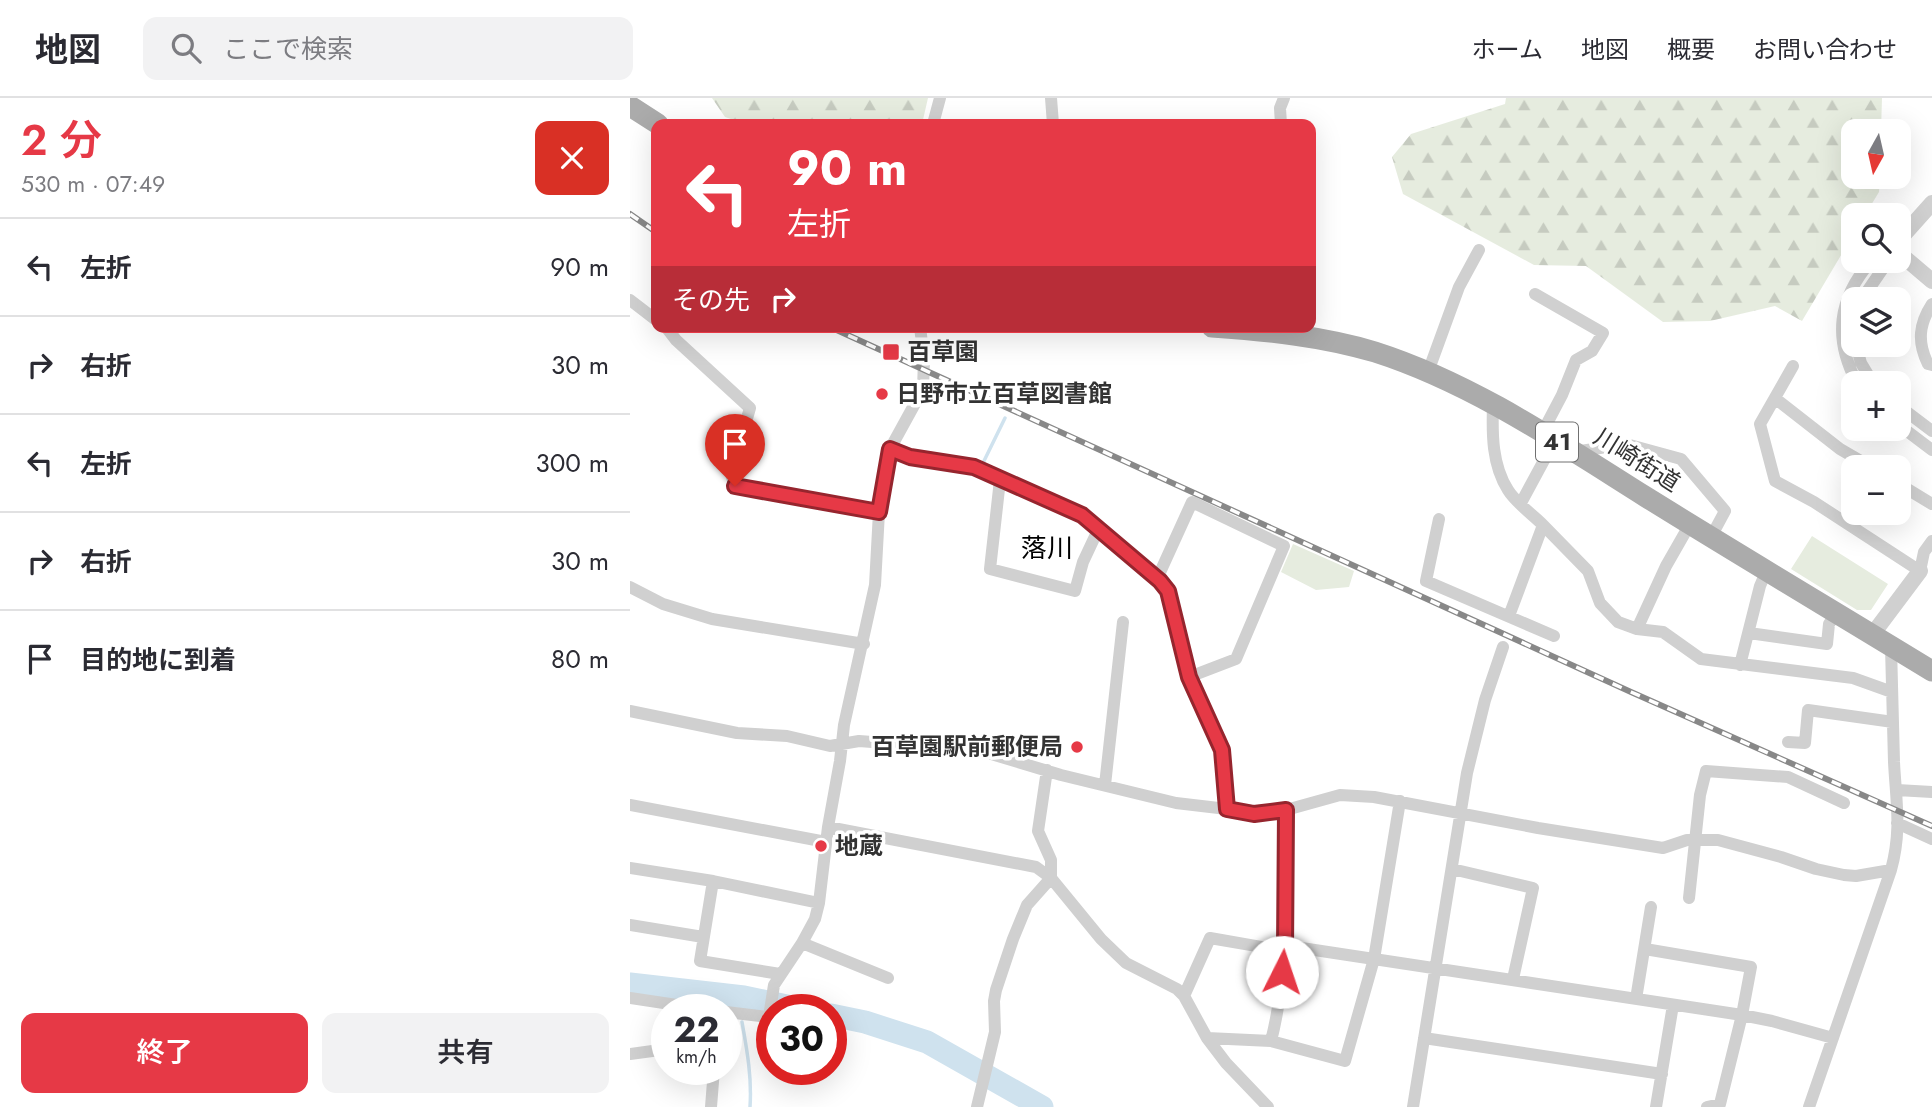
<!DOCTYPE html>
<html lang="ja">
<meta charset="utf-8">
<style>
:root{--surface:#fff;--page:#f2f2f3;--text:#2b2b33;--muted:#7c7c81;--line:#e1e1e2;--accent:#e63946}
body{margin:0;font-family:Jost,"Noto Sans JP",sans-serif;background:var(--page);color:var(--text);height:100vh;display:flex;flex-direction:column;font-size:26px;white-space:nowrap}
*{box-sizing:border-box;margin:0}
p{font-size:23px;color:var(--muted)}
.icon{flex:none;width:38px;height:38px;fill:none;stroke:currentColor;stroke-width:2;stroke-linecap:round;stroke-linejoin:round}
.map{position:relative;flex:1;overflow:hidden}
.panel{display:flex;flex-direction:column;background:var(--surface);width:630px}
.panel>*{flex:none}
.hud{position:absolute;left:21px;top:21px;width:665px;height:214px;border-radius:14px;box-shadow:0 7px 28px #0002;background:#e63946;color:#fff;overflow:hidden}
.needle{width:46px;rotate:188deg}
.fabs{position:absolute;left:1211px;top:21px;display:grid;gap:14px}
.fabs a{display:grid;place-items:center;width:70px;height:70px;border-radius:14px;background:var(--surface);box-shadow:0 7px 28px #0002;font-size:35px}
.speed{position:absolute;left:21px;top:896px;display:flex;gap:14px;font-size:35px;font-weight:700;text-align:center}
.speed>*{display:grid;place-content:center;width:91px;height:91px;border-radius:50%;background:var(--surface);box-shadow:0 7px 28px #0002;line-height:1}
.speed small{font-size:18px;font-weight:400}
.speed .limit{border:10px solid #d22;background:#fff;color:#111}
.pin{position:absolute;display:grid;place-items:center;width:60px;height:60px;color:#fff;margin:-72px -30px;border-radius:50% 50% 50% 0;rotate:-45deg;box-shadow:0 0 7px #0007}
.pin .icon{rotate:45deg}
.me{position:absolute;width:77px;margin:-38px;rotate:4deg;stroke-linejoin:round;filter:drop-shadow(0 0 5px #0008)}
.turn{display:flex;align-items:center;gap:24px;height:147px;padding:0 21px;font-size:32px}
.turn .icon{width:91px;height:91px;stroke-width:2.5}
.turn b{display:block;font-size:49px;line-height:60px}
.then{display:flex;align-items:center;height:66px;padding:0 21px;background:#0003;gap:14px;font-size:26px}
.round{display:grid;place-items:center;flex:none;width:74px;height:74px;border-radius:14px;background:var(--page)}
.headline{display:flex;align-items:center;justify-content:space-between;height:119px;padding:0 21px}
h1{font-size:42px;font-weight:600;line-height:52px;color:var(--accent)}
.action{display:flex;gap:14px;margin-top:auto;padding:14px 21px}
.action a{flex:1;height:80px;border-radius:14px;background:var(--accent);color:#fff;font-size:28px;font-weight:600;line-height:80px;text-align:center}
.action a+a{background:var(--page);color:var(--text)}
ul{padding:0;list-style:none}
li{display:flex;align-items:center;gap:21px;height:98px;padding:0 21px;border-top:2px solid var(--line)}
li div{flex:1}
li b{display:block;font-size:26px}
li em{font-style:normal}
header{display:flex;align-items:center;gap:42px;box-sizing:border-box;height:98px;padding:0 35px;background:var(--surface);border-bottom:2px solid var(--line)}
header strong{font-size:33px}
nav{display:flex;gap:38px;margin-inline-start:auto;font-size:24px}
.search{width:490px;height:63px;background:var(--page);display:flex;align-items:center;gap:18px;box-sizing:border-box;padding:0 24px;border-radius:14px;color:var(--muted);font-size:26px}
main{display:flex;flex:1;min-height:0}
.map>svg:first-child{display:block}
</style>
<header>
<strong>地図</strong>
<div class="search"><svg class="icon" aria-label="search" viewBox="0 0 24 24"><circle cx="10" cy="10" r="6"/><path d="M15 15l6 6"/></svg>ここで検索</div>
<nav><a>ホーム</a><a>地図</a><a>概要</a><a>お問い合わせ</a></nav>
</header>
<main>
<section class="panel">
<div class="headline"><div><h1>2 分</h1><p>530 m · 07:49</p></div><a class="round" style="background:#d93025;color:#fff"><svg class="icon" aria-label="close" viewBox="0 0 24 24"><path d="M6 6l12 12M18 6L6 18"/></svg></a></div>
<ul>
<li><svg class="icon" aria-label="left" viewBox="0 0 24 24"><path d="M17 20v-9H6M10 6l-5 5 5 5"/></svg><div><b>左折</b></div><em>90 m</em></li>
<li><svg class="icon" aria-label="right" viewBox="0 0 24 24"><path d="M7 20v-9h11M14 6l5 5-5 5"/></svg><div><b>右折</b></div><em>30 m</em></li>
<li><svg class="icon" aria-label="left" viewBox="0 0 24 24"><path d="M17 20v-9H6M10 6l-5 5 5 5"/></svg><div><b>左折</b></div><em>300 m</em></li>
<li><svg class="icon" aria-label="right" viewBox="0 0 24 24"><path d="M7 20v-9h11M14 6l5 5-5 5"/></svg><div><b>右折</b></div><em>30 m</em></li>
<li><svg class="icon" aria-label="arrive" viewBox="0 0 24 24"><path d="M6 21V4h12l-3 4 3 4H6"/></svg><div><b>目的地に到着</b></div><em>80 m</em></li>
</ul>
<div class="action"><a>終了</a><a>共有</a></div>
</section>
<div class="map">
<svg width="1302" height="1009" viewBox="0 0 1302 1009">
<defs>
<pattern id="forest-firs" width="22" height="20" patternUnits="userSpaceOnUse" patternTransform="scale(1.75)"><rect width="22" height="20" fill="#e6ecdf"/><path d="M5 1l3.5 6h-7zM16 11l3.5 6h-7z" fill="#c6cbc0"/></pattern>
</defs>
<rect width="100%" height="100%" fill="#fff"/>
<path fill="url(#forest-firs)" d="M82,0H298L292,26H116L95,19Z
M876,0H1252L1251,33H1223V79H1250L1249,94L1235,117H1223V137L1172,223L1145,208L1080,223L1033,224L956,168L904,167L773,96L762,59L781,36L875,6Z"/>
<path fill="#e6ecdf" d="M1182,438L1258,486L1241,512H1227L1161,471Z
M663,446L724,473L719,489L686,492L651,474Z"/>
<g fill="none" stroke-linecap="round" stroke-linejoin="round">
<path stroke="#cfe2ee" stroke-width="3.5" d="M353,365L375,320
M109,898L110,908
M112,924C117,952 122,979 120,1009"/>
<path stroke="#cfe2ee" stroke-width="23" d="M0,886L114,899L176,912
M201,917L235,924L297,944L412,1009"/>
<path stroke="#d0d0d0" stroke-width="12" d="M421,0L423,26
M303,26L310,0
M651,26L650,10L654,0
M905,196L973,235L962,253L946,262L932,297L912,335
M1232,201L1258,163
M0,202L26,222
M1302,206C1289,226 1287,244 1298,266L1302,267
M36,229L46,242L120,310L101,376L105,388L249,414
M1226,247L1231,265L1243,285
M1163,268L1130,326L1145,383L1184,404L1290,473
M798,274L829,189L849,152
M1227,285C1203,240 1208,201 1241,163
M1146,301L1210,351L1241,369
M863,307C862,336 862,367 878,392C886,405 902,416 913,427L879,518
M1269,308L1302,333
M1269,327L1302,352
M260,351L280,359L344,369L452,417L530,483L539,493L559,579L592,652L597,711L624,716L656,712L710,697L744,699L908,730L1033,750L1057,742H1088L1151,759L1186,771L1214,777L1226,778L1261,772
M944,354L996,346L1051,361L1095,413L1081,439
M370,382L360,471L445,493L453,464L468,432
M1269,386L1302,406
M891,405L925,342
M809,421L796,483L924,538
M913,427L958,473L970,505L988,524L1007,531L1033,534L1071,561L1223,580L1262,594
M1290,473L1294,454L1302,443
M527,481L562,404L654,448L606,561L559,579
M0,489L33,506L82,521L234,546
M1007,531L1036,468L1060,426
M1119,535L1197,546L1199,526L1206,515
M1110,567L1130,488L1136,474
M0,613L107,635L157,638L200,648L229,643L348,652L431,677L546,705L597,711
M1158,644L1175,645L1178,612L1263,624
M417,672L408,733L421,762V780L471,841L496,865L547,891L554,898L577,940L596,965L638,1009
M475,687L493,524
M1267,692L1302,694
M0,707L196,744
M1267,725L1302,741
M198,729L406,769L421,780L397,807L383,841L366,892L364,903L365,934L347,1009
M0,770L83,783L189,805
M822,771L903,790L883,881
M83,783L70,863L150,876
M1059,800L1070,697L1076,673L1158,679L1214,705
M0,827L73,839
M172,845L258,880
M1015,851L1121,869L1112,917L1090,1006L1077,1009
M554,898L580,840L655,853L665,849L1112,917L1142,923L1203,940
M0,900L80,912
M1006,901L1021,809
M96,914L139,919L144,887L172,845L185,821L189,805L198,729L210,663L214,627L245,487L249,414L260,351L293,291L294,261L290,229
M577,940L641,943L715,963L744,861L770,703
M794,940L1032,976
M641,943C660,868 656,789 656,712
M0,956L37,951
M81,1009L84,971
M783,1009L837,675L855,602L873,549
M1026,1009L1043,907
M1179,1009L1261,772C1272,732 1266,704 1264,664C1263,625 1262,587 1261,549"/>
<path stroke="#d0d0d0" stroke-width="16" d="M1269,142L1302,105
M1269,155L1302,183
M1242,537L1290,473"/>
<path stroke="#ababab" stroke-width="21" d="M0,8L28,26
M582,229C638,233 691,238 745,254C842,285 930,345 1016,399C1111,458 1207,515 1302,573"/>
<g stroke="#888" stroke-width="6">
<path id="rail" d="M0,116L26,134
M200,229L1001,594L1302,728"/>
</g>
<use href="#rail" stroke="#fff" stroke-width="3.5" stroke-dasharray="10" stroke-linecap="butt"/>
</g>
<g fill="none" stroke-linecap="round" stroke-linejoin="round">
<g stroke="#96252e" stroke-width="18">
<path id="route" d="M105,388L249,414L260,351L280,359L344,369L452,417L530,483L538,493L559,579L592,652L597,711L624,716L656,712L655,853L652,874"/>
</g>
<use href="#route" stroke="#e63946" stroke-width="12"/>
</g>
<g fill="#e63946" stroke="#fff" stroke-width="2.5">
<rect x="252" y="245" width="18" height="18" rx="3.5"/>
<circle cx="252" cy="296" r="7"/>
<circle cx="447" cy="649" r="7"/>
<circle cx="191" cy="748" r="7"/>
</g>
<g text-anchor="middle" stroke-width="7" stroke-linejoin="round" paint-order="stroke">
<rect fill="#fff" stroke="#707070" stroke-width="2" x="906" y="324.5" width="42" height="39" rx="5"/>
<g font-size="23" font-weight="bold" fill="#333">
<text x="927" y="352">41</text>
</g>
<g font-size="24" font-weight="bold" fill="#333" stroke="#fff" text-anchor="start">
<text x="277" y="262">百草園</text>
<text x="266" y="304">日野市立百草図書館</text>
<text x="433" y="657" text-anchor="end">百草園駅前郵便局</text>
<text x="205" y="756">地蔵</text>
</g>
<g font-size="24" fill="#333" stroke="#fff">
<text transform="translate(1007 362) rotate(32)" y="8">川崎街道</text>
</g>
<g font-size="26" fill="#000" stroke="#fff">
<text x="417" y="459">落川</text>
</g>
</g>
</svg>
<div class="fabs">
<a><svg class="needle" viewBox="-14 -14 28 28"><path d="M0-13l5 13h-10z" fill="#e53935"/><path d="M0 13l5-13h-10z" fill="#7c7c81"/></svg></a>
<a><svg class="icon" aria-label="search" viewBox="0 0 24 24"><circle cx="10" cy="10" r="6"/><path d="M15 15l6 6"/></svg></a>
<a><svg class="icon" aria-label="layers" viewBox="0 0 24 24"><path d="M12 4l9 5-9 5-9-5zM3 14l9 5 9-5"/></svg></a>
<a>+</a>
<a>−</a>
</div>
<div class="speed"><div>22<small>km/h</small></div><div class="limit">30</div></div>
<div class="pin" style="left:105px;top:388px;background:#d93025"><svg class="icon" aria-label="arrive" viewBox="0 0 24 24"><path d="M6 21V4h12l-3 4 3 4H6"/></svg></div>
<svg class="me" style="left:652px;top:874px" viewBox="-20 -20 40 40"><circle r="19" fill="#fff"/><path d="M0-13L10 11 0 6-10 11z" fill="#e63946"/></svg>
<div class="hud">
<div class="turn"><svg class="icon" aria-label="left" viewBox="0 0 24 24"><path d="M17 20v-9H6M10 6l-5 5 5 5"/></svg><div><b>90 m</b>左折</div></div>
<div class="then">その先<svg class="icon" aria-label="right" viewBox="0 0 24 24"><path d="M7 20v-9h11M14 6l5 5-5 5"/></svg></div>
</div>
</div>
</main>
